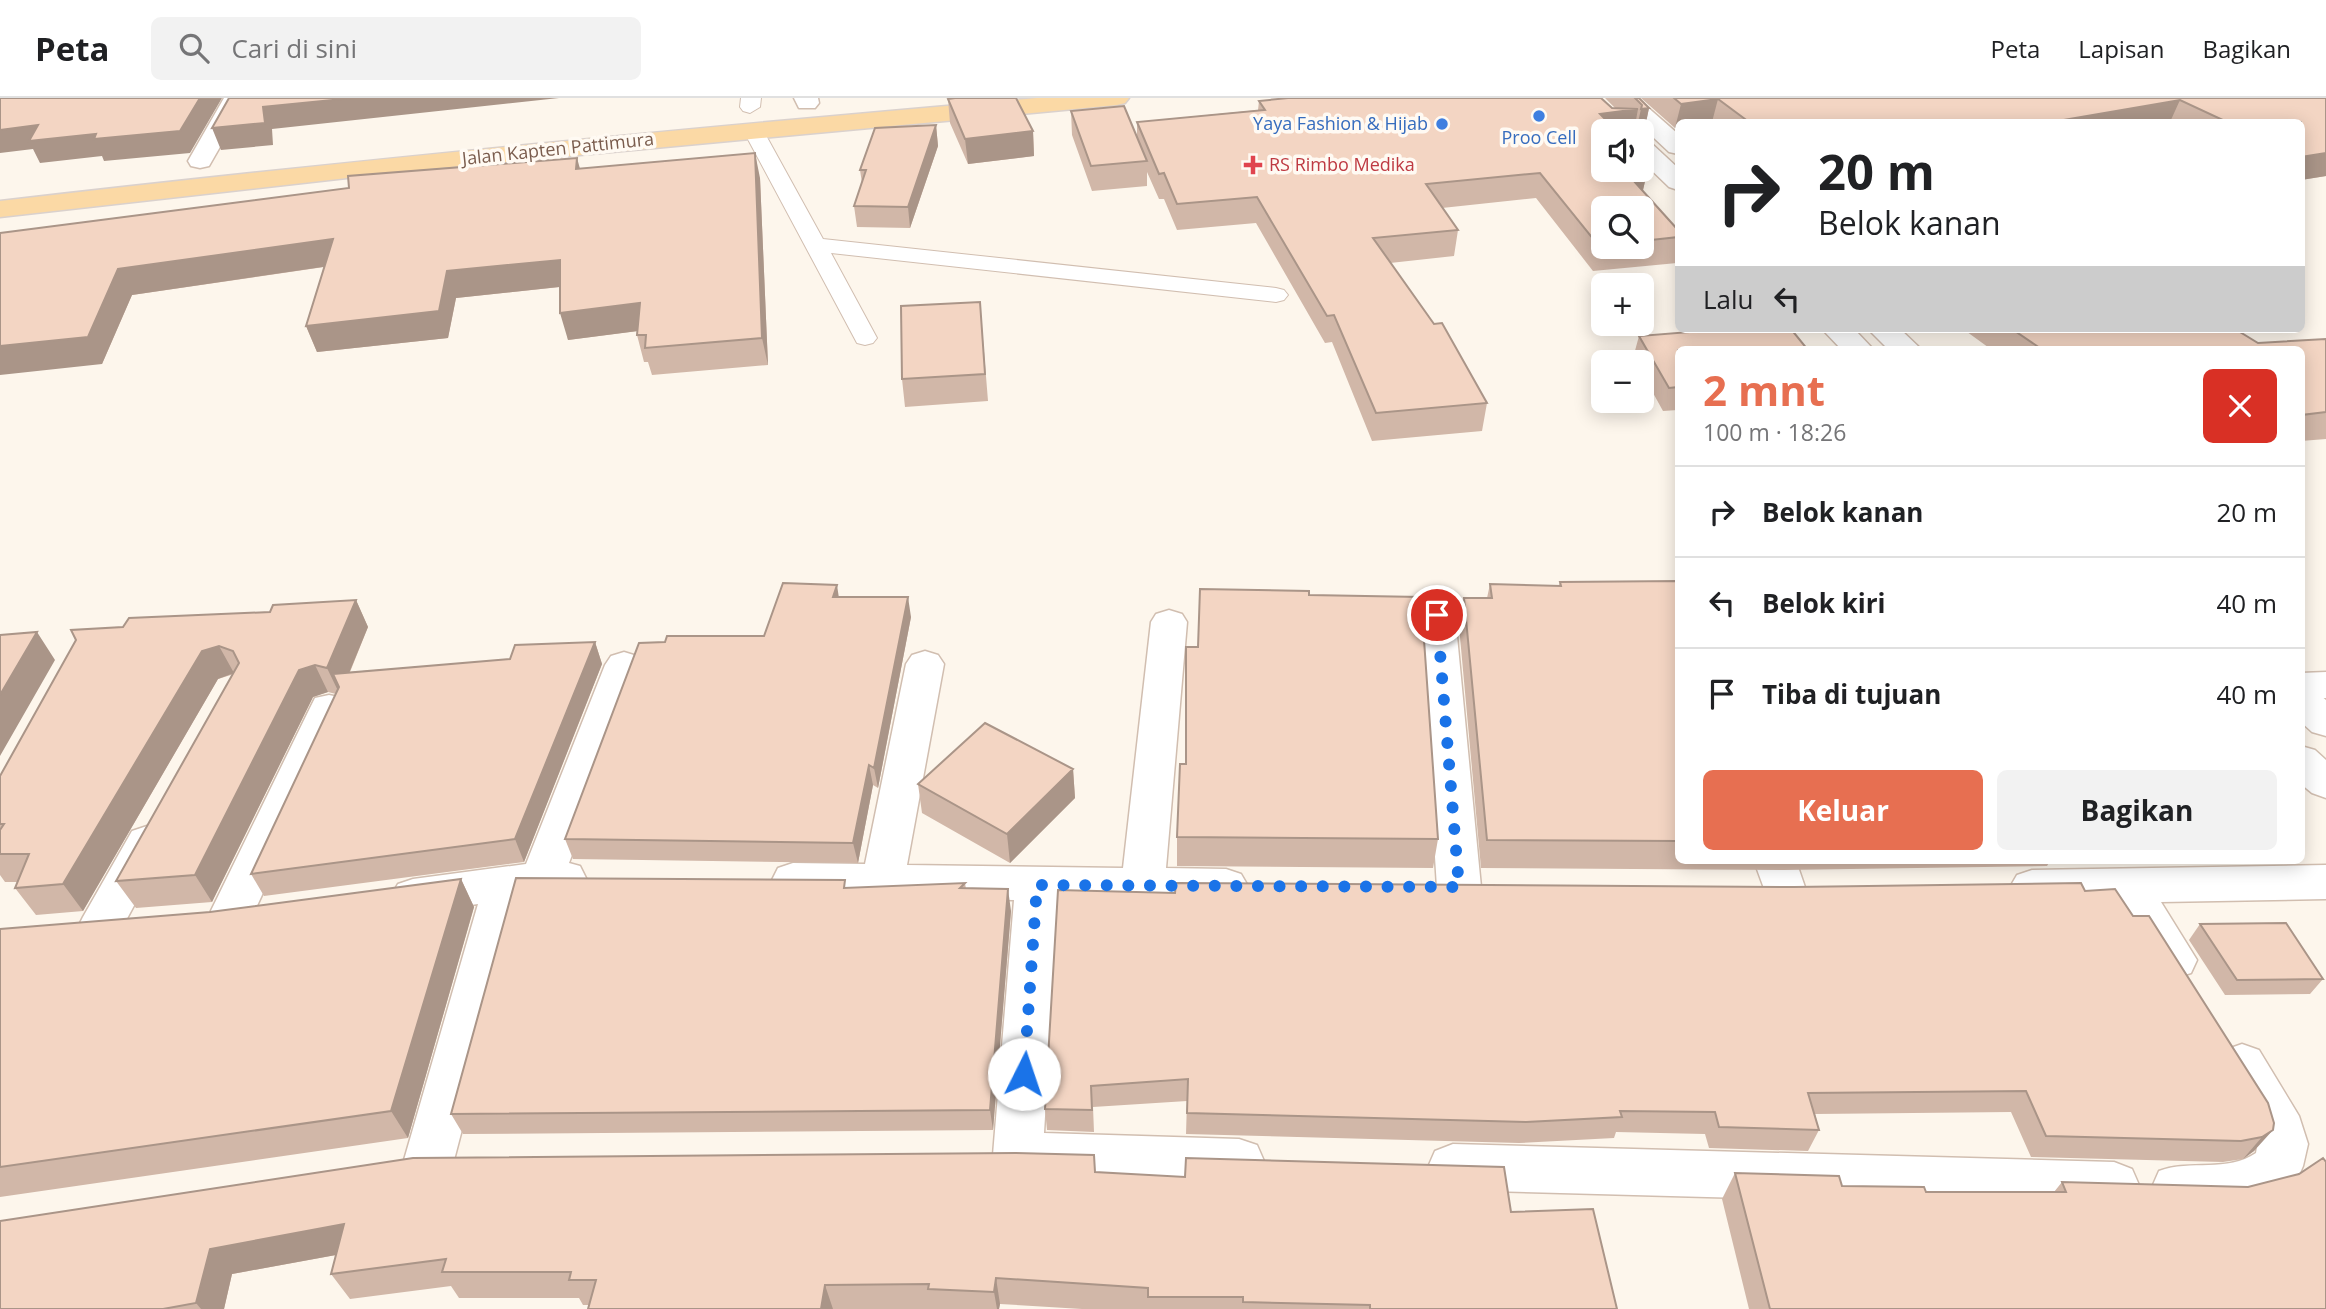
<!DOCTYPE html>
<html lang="id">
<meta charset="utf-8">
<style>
:root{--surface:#fff;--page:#f2f2f2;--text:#202124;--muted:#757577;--line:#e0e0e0;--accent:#e76f51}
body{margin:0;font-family:"Open Sans",sans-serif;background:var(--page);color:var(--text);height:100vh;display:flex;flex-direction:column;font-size:26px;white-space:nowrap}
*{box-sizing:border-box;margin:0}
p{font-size:23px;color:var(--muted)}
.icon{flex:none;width:38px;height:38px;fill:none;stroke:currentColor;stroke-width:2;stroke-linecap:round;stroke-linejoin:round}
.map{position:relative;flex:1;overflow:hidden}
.panel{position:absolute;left:1675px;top:248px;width:630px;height:518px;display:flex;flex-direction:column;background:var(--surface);border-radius:10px;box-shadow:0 4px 18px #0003}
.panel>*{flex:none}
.top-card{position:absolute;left:1675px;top:21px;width:630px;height:214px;border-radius:10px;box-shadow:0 4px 18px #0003;background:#fff;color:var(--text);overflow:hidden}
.buttons{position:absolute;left:1591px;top:21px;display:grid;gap:14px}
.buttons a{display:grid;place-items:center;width:63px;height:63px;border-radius:10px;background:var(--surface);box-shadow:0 4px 18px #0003;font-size:35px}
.pin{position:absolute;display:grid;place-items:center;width:60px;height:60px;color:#fff;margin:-30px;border:4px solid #fff;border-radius:50%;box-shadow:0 2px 7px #0007}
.me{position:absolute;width:77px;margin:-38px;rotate:4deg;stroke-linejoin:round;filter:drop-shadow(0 0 5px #0008)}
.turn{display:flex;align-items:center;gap:24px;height:147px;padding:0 28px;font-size:32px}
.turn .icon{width:91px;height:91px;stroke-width:2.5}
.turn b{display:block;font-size:49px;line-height:60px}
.then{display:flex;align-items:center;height:66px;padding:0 28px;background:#0003;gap:14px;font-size:26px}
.round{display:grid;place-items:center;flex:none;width:74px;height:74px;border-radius:10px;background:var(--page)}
.summary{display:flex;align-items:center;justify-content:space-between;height:119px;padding:0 28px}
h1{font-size:42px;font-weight:700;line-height:52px;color:var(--accent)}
.button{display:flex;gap:14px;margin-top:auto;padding:14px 28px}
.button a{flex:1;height:80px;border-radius:10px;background:var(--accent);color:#fff;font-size:28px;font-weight:700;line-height:80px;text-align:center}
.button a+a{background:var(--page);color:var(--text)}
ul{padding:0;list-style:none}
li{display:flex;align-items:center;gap:21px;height:91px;padding:0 28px;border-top:2px solid var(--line)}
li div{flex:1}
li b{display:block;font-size:26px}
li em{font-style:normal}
header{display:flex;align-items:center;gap:42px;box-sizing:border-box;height:98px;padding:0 35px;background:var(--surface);border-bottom:2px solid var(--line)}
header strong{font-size:33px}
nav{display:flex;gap:38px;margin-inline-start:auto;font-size:24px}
.search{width:490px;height:63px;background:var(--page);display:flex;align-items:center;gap:18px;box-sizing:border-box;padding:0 24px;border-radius:10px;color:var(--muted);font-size:26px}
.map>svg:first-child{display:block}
</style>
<header>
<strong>Peta</strong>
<div class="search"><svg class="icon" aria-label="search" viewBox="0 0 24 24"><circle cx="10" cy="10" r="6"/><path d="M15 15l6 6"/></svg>Cari di sini</div>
<nav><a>Peta</a><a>Lapisan</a><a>Bagikan</a></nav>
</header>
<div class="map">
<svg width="2326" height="1211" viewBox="0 0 2326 1211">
<rect width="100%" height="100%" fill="#fdf6ec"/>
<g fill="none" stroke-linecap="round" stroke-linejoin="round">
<g stroke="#d1beb0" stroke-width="2">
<path id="service" d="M741,0H761L760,9L750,15L743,13L740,9Z
M753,26L760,28L763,32L823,141L1276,190L1284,192L1288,197L1284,202L1276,204L831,155L877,240L873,245L865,247L857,245L743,32L746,28Z"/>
</g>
<g stroke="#d1beb0" stroke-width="3">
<path id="minor" d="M224,0H248L209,68L200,70L191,68L188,63Z
M794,0H818L819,5L815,10H799Z
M1437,505L1450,509L1455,517L1481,789L1474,801L1459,806L1444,801L1437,789L1419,517L1424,509Z
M1169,512L1182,516L1187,524L1166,770L1226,771L1241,776L1248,788L1241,800L1226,805L1058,802L1044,1035L1239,1041L1257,1047L1264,1063L1257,1079L1239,1085L1044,1079L1031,1075L1018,1079L1000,1073L993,1057L1014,802L793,799L778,794L772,782L778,770L793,765L865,766L906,566L912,557L925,553L938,557L944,566L907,767L1123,770L1151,524L1156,516Z
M624,554L637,558L643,567L569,765L580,768L586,780L580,792L565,797L523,799L454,1062L447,1078L429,1084L411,1078L404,1062L478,806L413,815L398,810L391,798L398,786L413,781L526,766L605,567L611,558Z
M2326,574V600L2301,601V575Z
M329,597L343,600L348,610L250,823L244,835L228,840L212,835L206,823L310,610L315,600Z
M147,728L162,733L168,744L115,843L99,849L83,843L77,831L83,819L132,733Z
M1754,763H1796L1806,792L1799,804L1784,809L1769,804Z
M2326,767V801L2161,804L2197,862L2191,875L2175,880L2159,875L2115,804L2032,806L2017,801L2010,789L2017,777L2032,772Z
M2242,946L2259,952L2299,1018L2308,1046L2303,1068L2296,1084L2273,1100L2223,1113L2177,1112L2159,1105L2152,1089L2159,1073C2191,1061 2227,1075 2256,1055C2263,1025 2231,992 2218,966L2225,952Z
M1453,1046L2114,1064L2132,1071L2139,1087L2132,1103L2114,1110L1453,1092L1435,1085L1428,1069L1435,1053Z"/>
</g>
<g stroke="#d1beb0" stroke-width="3">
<path id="tertiary" d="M1611,0H1637L1678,36V56L1669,54Z
M1642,43L1651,45L1678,70V92L1669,89L1642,63Z
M1822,231H1854L1874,252H1842Z
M1868,231H1900L1922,252H1889Z
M2301,589L2315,593L2326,602V638L2312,634L2301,624Z
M2301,648L2315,652L2326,662V700L2312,695L2301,686Z"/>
</g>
<g stroke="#dad1cd" stroke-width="3">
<path id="primary" d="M1037,0H1129L1125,5L1117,7L418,72L0,119V103C345,63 691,30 1037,0Z"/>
</g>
<use href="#service" fill="#fff" fill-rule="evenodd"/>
<use href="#minor" fill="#fff" fill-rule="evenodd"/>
<use href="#tertiary" fill="#fff" fill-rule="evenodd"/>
<use href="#primary" fill="#fbd9a5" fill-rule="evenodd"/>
</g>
<path fill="#d1b7a8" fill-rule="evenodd" d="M1605,0H1639L1649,10L1644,34L1635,29L1634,33H1603L1649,66L1643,92H1642L1678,132L1677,165L1593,173L1536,100L1442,110L1458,132L1454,158L1390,165L1487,305L1482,333L1372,343L1332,244L1325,245L1256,125L1177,132L1164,101H1159L1147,74V88L1092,93L1072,37L1071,13L1137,38V24L1258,12L1259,3L1615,10ZM1603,110H1642V149H1603Z
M1641,0H2326V78L2301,82V24H1678L1675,30Z
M948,1L1033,33L1034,58L968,66L950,25Z
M936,27L938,48L910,130L857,129L854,108L862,85L860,72Z
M580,70L760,80L768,267L652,277L648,264H644L637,237V233L568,242L560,189L456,200L448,240L317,254L306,228L324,169L132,197L102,266L0,135Z
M980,204L988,303L905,309L902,281Z
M1963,231H2235L2258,245L2326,241V341L2301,343V252H1992Z
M1639,238L1678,252V312L1663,313L1642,275V264H1636L1633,260Z
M1678,483V763H2050L2047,768L1784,772L1481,770L1459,528L1464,500H1487L1490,486L1559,488L1560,484Z
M1309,497L1438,741L1433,770L1177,768V739L1198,549Z
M839,499L911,519L878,690L873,687L858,765L573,761L565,741L665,544L764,538Z
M356,502L368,529L350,574L510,561L595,544L602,566L524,764L264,798L251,776L336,596L328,594L313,599L212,804L136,810L116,783L234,576L218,581L83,813L36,817L15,790L17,784H5L0,777V678L123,529L270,514Z
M1073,671L1075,700L1010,765L922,715L918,686Z
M461,781L474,809L408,1040L0,1099V831L210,814Z
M965,785L966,791L1011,813L993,1032L463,1036L451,1016L847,790Z
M2085,793L2133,818L2274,1025L2254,1053L2243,1061L2223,1064L2031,1059L2011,1014L1815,1016L1819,1032L1808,1053L1709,1050L1705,1036L1616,1034L1614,1040L1519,1045L1186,1036L1187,1003L1093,1009L1094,1034L1047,1032L1045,1011L1175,795Z
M2200,826L2323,881L2310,896L2225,897L2189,842Z
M1095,1074L1511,1114L1617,1211H1082L1000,1206L999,1211H588L589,1207H583L579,1200H459L451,1188L350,1201L331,1176L336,1157L232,1176L224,1211H0V1123Z
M1735,1075L1842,1088L1926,1094H2054L2062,1084L2248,1089L2299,1076L2326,1211H1749L1722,1101Z"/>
<path fill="#aa9588" d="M200,0H222L190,55L104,63L102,58L40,65L33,51L0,55V32L38,27Z
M353,0H559L272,31L273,47L221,52L212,30L263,9Z
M1718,1L1712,24H1678V30H1675L1681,6Z
M2180,2L2170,24H2052Z
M1649,10L1644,34L1636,33L1641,11Z
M1638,11L1634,33H1603L1600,16Z
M936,27L938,48L910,130L908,109Z
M1033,33L1034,58L968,66L965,41Z
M755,55L760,80L768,267L762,240Z
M2326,55V78L2301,82V59Z
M577,60L584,85L576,71Z
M1649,66L1643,92L1616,95L1621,72H1642V67Z
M333,141L343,166L132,197L102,266L0,277V248L118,171Z
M560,162L568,188L456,200L448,240L317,254L306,228L447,173Z
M640,205L646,232L568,242L560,215Z
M837,487L840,507L833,499Z
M908,499L911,519L878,690L874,670Z
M356,502L368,529L340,597L327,570Z
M37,534L55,562L0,658V597Z
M595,544L602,566L524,764L515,741Z
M219,548L234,575L218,581L83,813L63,786L202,553Z
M315,567L328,594L313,599L212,804L195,777L299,572Z
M869,667L873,687L858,765L853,745Z
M1073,671L1075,700L1010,765L1007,736Z
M461,781L474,809L408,1040L391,1013Z
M1008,791L1011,813L993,1032L990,1012Z
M2273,1032L2254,1053L2243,1061L2262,1039Z
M344,1126L363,1152L232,1176L224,1211H201L196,1205L210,1151Z
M996,1180L1000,1206L999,1211H997L994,1194Z
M825,1187L833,1211H821Z"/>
<path fill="#f3d5c3" stroke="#aa9588" stroke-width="2" d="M0,0H200L180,33L94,41L96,36L29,43L38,27L0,32Z
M229,0H353L263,9L265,25L212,30Z
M955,0H1016L1033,33L965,41L948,1Z
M1288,0H1601L1612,10L1638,11L1600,16L1617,33H1603V72H1624L1678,132V139L1642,143V110H1603V146L1598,147L1540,75L1426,86L1458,132L1373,140L1434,226L1442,225L1487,305L1376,315L1334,217L1327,218L1257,99L1177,106L1164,75L1159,76L1137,24L1265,12L1259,3Z
M1635,0H1639L1649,10L1641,11L1642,7Z
M1674,0H2326V55L2301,59V24H2227L2180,2L2052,24H2054H1749L1718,1L1681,6Z
M1124,8L1147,63L1091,68L1071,13Z
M936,27L908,109L854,108L866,72H860L875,30Z
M755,55L762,240L645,250L646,237H637L640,205L560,215V162L447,173L439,213L306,228L333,141L118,171L88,239L0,248V135L349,90L348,78L577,60L576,71Z
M1642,59L1649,66L1642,67Z
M980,204L985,276L902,281L901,208Z
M1727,231H1791L1808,252H1678V289L1669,290L1639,238Z
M2012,231H2235L2258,245L2326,241V314L2301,317V252H2021L2037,248Z
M1678,483V743L1487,742L1464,500H1492L1490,486L1561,488L1560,484Z
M783,485L837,487L833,499H908L874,670L869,667L853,745L565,741L639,545L665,544L667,538H764Z
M1200,491L1309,493V497L1421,499L1438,741L1177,739L1180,666H1186V549H1198Z
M356,502L327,570L315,567L299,572L195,777L116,783L239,565L233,553L219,548L202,553L63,786L15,790L29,756H0V732L4,726H0V678L76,542L71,532L123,529L129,520L270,514L273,507Z
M37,534L0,597V537Z
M595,544L515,741L251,776L339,589L333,576L510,561L515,547Z
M985,625L1073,671L1007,736L918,686Z
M516,780L845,782L844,790L965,785L960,790L1008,791L990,1012L451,1016Z
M461,781L391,1013L0,1069V831L210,814Z
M1176,785L1794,789L2081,785L2085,793L2115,791L2133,818H2149L2268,1005L2274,1025L2273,1032L2262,1039L2241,1043L2046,1038L2026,993L1808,995L1819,1032L1719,1029L1715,1014L1620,1013L1622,1019L1526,1024L1187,1015L1188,981L1091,988L1092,1012L1045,1011L1058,792L1175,795Z
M2286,825L2323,881L2237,882L2200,826Z
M1015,1055L1094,1057L1095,1074L1185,1079L1186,1060L1504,1069L1511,1114L1593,1111L1617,1211H1370V1207L1243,1204V1199H1148V1190L996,1180L994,1194L928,1191L929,1186L825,1187L821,1211H588L596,1182H569L571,1174H442L446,1161L331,1176L344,1126L210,1151L196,1205L163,1211H0V1123L413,1060Z
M2323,1060L2326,1064V1211H1770L1735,1075L1839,1078L1842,1088L1924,1089L1926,1094H2066L2062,1084L2248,1089L2299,1076Z"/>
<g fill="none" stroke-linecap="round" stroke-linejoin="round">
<path stroke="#1a73e8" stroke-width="12" stroke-dasharray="0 21.6" d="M1024,976L1037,787L1459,789L1437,517"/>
</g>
<g fill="#3f7fe0" stroke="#fffaf3" stroke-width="2.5">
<circle cx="1539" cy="18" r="7"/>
<circle cx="1442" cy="26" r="7"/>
</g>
<path fill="#e0444e" stroke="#fffaf3" stroke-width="2.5" d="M1249.5 56.5h7v7h7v7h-7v7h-7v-7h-7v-7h7z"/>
<g text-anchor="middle" stroke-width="7" stroke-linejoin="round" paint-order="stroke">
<g font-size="18" fill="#366cbe" stroke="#fffaf3" text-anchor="end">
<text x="1428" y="32">Yaya Fashion &amp; Hijab</text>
<text x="1539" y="46" text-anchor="middle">Proo Cell</text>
</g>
<g font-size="18" fill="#7a5c4d" stroke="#fffaf3">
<text transform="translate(558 51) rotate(-6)" y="6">Jalan Kapten Pattimura</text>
</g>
<g font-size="18" fill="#be3a42" stroke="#fffaf3" text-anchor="start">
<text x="1269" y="73">RS Rimbo Medika</text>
</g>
</g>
</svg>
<div class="buttons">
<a><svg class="icon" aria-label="sound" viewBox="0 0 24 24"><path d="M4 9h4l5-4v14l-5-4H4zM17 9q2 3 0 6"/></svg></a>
<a><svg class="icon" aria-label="search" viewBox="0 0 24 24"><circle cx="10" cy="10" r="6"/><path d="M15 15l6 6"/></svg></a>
<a>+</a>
<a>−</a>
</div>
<div class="pin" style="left:1437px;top:517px;background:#d93025"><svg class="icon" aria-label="arrive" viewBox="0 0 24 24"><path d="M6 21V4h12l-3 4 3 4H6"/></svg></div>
<svg class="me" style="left:1024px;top:976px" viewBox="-20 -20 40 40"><circle r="19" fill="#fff"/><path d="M0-13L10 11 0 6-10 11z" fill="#1a73e8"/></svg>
<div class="top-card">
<div class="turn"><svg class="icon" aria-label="right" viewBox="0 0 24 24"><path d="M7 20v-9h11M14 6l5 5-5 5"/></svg><div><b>20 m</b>Belok kanan</div></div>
<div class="then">Lalu<svg class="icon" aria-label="left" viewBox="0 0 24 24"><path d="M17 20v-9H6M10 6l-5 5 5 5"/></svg></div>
</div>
<section class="panel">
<div class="summary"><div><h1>2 mnt</h1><p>100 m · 18:26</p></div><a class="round" style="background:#d93025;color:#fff"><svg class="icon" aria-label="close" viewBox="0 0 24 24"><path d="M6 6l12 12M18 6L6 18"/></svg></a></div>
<ul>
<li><svg class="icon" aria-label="right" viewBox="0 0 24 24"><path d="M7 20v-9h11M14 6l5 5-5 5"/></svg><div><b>Belok kanan</b></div><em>20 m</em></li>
<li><svg class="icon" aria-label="left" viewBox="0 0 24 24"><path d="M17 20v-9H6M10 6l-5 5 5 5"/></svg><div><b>Belok kiri</b></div><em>40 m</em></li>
<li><svg class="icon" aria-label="arrive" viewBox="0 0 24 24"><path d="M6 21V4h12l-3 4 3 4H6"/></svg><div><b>Tiba di tujuan</b></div><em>40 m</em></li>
</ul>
<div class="button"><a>Keluar</a><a>Bagikan</a></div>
</section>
</div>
